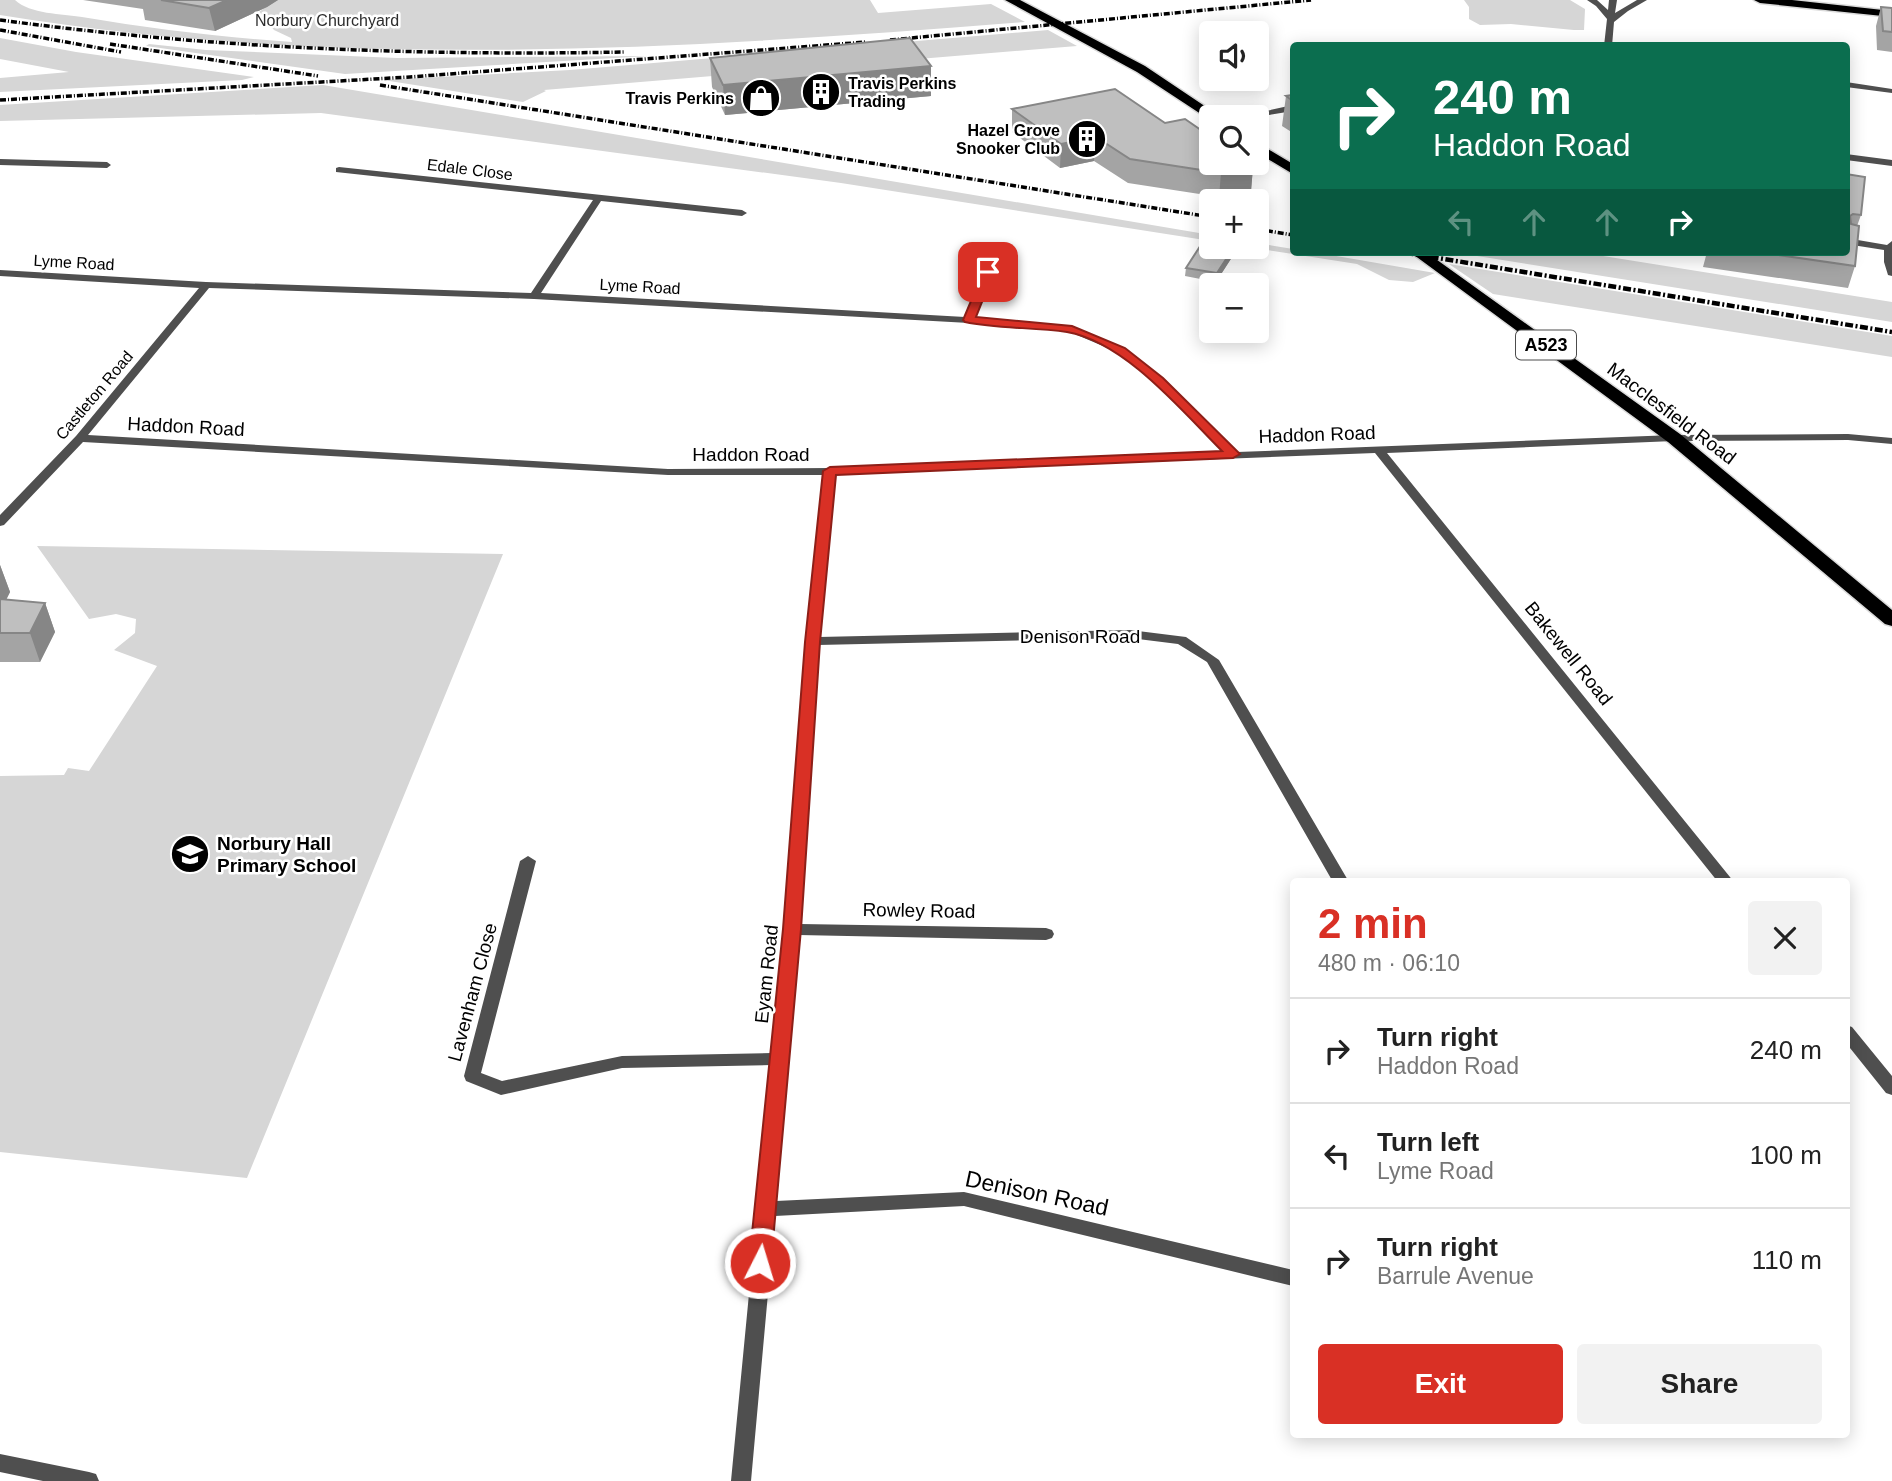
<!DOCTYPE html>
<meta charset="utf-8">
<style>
:root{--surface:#fff;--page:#f2f2f2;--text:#222;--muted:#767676;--line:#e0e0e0;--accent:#d93025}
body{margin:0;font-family:Helvetica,sans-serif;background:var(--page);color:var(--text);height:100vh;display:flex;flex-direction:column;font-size:26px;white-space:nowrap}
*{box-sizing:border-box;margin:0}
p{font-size:23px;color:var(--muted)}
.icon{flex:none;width:38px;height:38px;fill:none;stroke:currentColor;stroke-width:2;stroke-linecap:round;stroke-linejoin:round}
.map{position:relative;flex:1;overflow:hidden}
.sheet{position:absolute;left:1290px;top:878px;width:560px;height:560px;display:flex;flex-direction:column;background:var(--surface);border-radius:7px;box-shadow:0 4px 18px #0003}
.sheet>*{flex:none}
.guide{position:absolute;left:1290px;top:42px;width:560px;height:214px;border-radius:7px;box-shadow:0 4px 18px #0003;background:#0b6e4f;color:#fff;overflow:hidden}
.controls{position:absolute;left:1199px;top:21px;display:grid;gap:14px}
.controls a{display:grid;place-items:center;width:70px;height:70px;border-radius:7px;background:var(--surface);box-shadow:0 4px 18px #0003;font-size:35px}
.pin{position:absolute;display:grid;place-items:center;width:60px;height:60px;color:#fff;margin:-30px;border-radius:14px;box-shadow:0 4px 10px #0006}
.me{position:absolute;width:77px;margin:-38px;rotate:5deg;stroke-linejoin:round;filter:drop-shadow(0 0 5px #0008)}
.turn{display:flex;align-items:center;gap:24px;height:147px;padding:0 28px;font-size:32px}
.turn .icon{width:91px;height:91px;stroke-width:2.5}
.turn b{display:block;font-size:49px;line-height:60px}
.lanes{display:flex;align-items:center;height:66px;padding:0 28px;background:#0003;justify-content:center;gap:35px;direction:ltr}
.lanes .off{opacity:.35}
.round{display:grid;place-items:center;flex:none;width:74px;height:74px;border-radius:7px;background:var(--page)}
.head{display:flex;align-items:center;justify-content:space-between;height:119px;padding:0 28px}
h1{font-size:42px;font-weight:700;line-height:52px;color:var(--accent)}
.cta{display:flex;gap:14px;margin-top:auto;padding:14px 28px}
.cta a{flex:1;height:80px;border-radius:7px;background:var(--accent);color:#fff;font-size:28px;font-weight:700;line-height:80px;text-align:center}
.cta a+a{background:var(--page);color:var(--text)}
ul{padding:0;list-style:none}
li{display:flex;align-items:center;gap:21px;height:105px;padding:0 28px;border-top:2px solid var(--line)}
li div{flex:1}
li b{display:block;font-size:26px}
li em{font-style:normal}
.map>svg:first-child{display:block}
</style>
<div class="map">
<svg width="1892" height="1481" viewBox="0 0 1892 1481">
<rect width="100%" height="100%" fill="#fff"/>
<path fill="#d6d6d6" d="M0,0H15C30,14 62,14 82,17C152,29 221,37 292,42L291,38L274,30L259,12L275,0H870L878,13L991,4L1025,22C684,49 340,71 0,15Z
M1464,0H1570L1585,9L1584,30H1574L1511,24L1480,25L1469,19V7Z
M1048,30L1077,46L544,90L546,91L523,102L383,80L570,70Z
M0,38L76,52L254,77L242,80L0,92V78L69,72L0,59Z
M149,44L206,50L397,58L649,56L345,74L146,46Z
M323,85L1211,235V241L841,183L321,113L0,121V105Z
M1257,243L1293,249V252H1313L1435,273L1413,282L1389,280L1357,264L1248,247H1256Z
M1452,252H1578L1892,302V322Z
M1449,264L1892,336V357L1493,294Z
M37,546L503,554L247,1178L0,1152V776L64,775L68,768L89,771L157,666L114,650L135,633L136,619L116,614L89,619Z"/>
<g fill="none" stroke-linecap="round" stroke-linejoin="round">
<g stroke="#dbdbdb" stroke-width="3">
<path id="highway" d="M1005,0H1020L1145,66L1221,117H1211L1210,120L1137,72Z
M1754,0H1792L1892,11V17L1760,3Z
M1256,142L1293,164V174L1256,152Z
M1410,252H1426L1680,434L1892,610V626L1885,624L1668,442Z"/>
</g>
<path fill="#4f4f4f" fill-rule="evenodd" d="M1587,0H1597L1608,10L1609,0H1617L1615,13L1637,0H1647L1628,11L1614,22L1612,46H1604L1607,19L1596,6Z
M1846,82L1892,89V93L1846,87Z
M1293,105V111L1256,117H1239Z
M1846,154L1892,160V166L1846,160Z
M0,159L107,162L111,165L107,168L0,165Z
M339,167L742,210L747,213L742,216L601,201L541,293L965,317L992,249L1000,247L1002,249L975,317L1072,326L1125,348L1162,378L1237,452L1674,435L1848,434L1892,438V444L1848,440L1674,441L1387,453L1734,882H1718L1375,453L835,474L819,637L1130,630L1186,637L1219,660L1349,882H1333L1207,662L1178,644L1130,638L818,645L800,924L1046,928L1052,930L1054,934L1052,938L1046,940L799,935L776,1201L964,1192L1293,1270V1286L964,1206L775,1216L751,1481H731L771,1065L622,1068L501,1095L466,1081L464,1076L520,861L528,856L536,861L481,1073L502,1081L622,1056L772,1053L784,929L805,641L824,475H668L83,442L4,525L0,526V515L76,436L199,288L0,276V270L206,282L531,293L593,200L336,172V168ZM209,288L534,299L969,323L1070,332L1117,352L1154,382L1225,452L830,468L668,469L88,435Z
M1846,238L1887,245L1892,241V276L1888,275L1884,262V250L1846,244Z
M1846,1025L1852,1027L1892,1076V1095L1886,1093L1846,1043Z
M0,1454L89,1472L96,1474L99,1481H43L0,1472Z"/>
<use href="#highway" fill="#000" fill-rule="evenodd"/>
<path stroke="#000" stroke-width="3.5" stroke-dasharray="6 2 1 2" stroke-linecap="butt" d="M0,20C208,48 415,56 625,52
M0,30L121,52
M890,40L1311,0
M110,44L318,76
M380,85L1211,217
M0,100L410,77L866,42
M1256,229L1293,235"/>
<path stroke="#000" stroke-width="4.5" stroke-dasharray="8 2.5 2 2.5" stroke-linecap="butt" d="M1401,252L1892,332"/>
</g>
<path fill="#a4a4a4" d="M83,0H278L267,7L215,31L145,20L143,9Z
M1881,7L1892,8V52L1877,50L1876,26Z
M710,58L931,96L725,115L712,87Z
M1293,95V133L1282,126L1286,96Z
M1012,109L1165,123L1253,167L1251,191L1219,197L1128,183L1094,161L1060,168L1012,132Z
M1846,174L1861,215L1857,226L1855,266L1848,288L1703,267L1707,252H1846Z
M1236,251L1216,282L1185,276L1186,268Z
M0,565L10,592L6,600L45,603L55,632L40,662H0Z"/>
<path fill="#868686" d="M227,0H278L267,7L215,31L209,8Z
M931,66V96L725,115L723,85Z
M1096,137L1094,161L1060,168L1061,144Z
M1253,167L1251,191L1219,197L1221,173Z
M1234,247H1236V251L1216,282L1217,273Z
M0,565L10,592L0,612Z
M45,603L55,632L40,662L30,633Z"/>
<path fill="#bfbfbf" stroke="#868686" stroke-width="2" d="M161,0H227L209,8Z
M1881,7L1892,8V32L1883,31Z
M910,38L931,66L723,85L710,58Z
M1115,89L1165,123L1185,119L1211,137V163H1248L1253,167L1221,173L1130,159L1096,137L1061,144L1012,109Z
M1293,95V101L1286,96Z
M1846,174L1865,177L1861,215L1853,214L1850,216L1851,224L1859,226L1855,266L1758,252H1846Z
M1206,237L1211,238V247H1234L1217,273L1186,268Z
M0,599L45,603L30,633H0Z"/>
<path fill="#d93025" stroke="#8d1f18" stroke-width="2" d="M984,270L994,272L976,317L1072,326L1125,348L1163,378L1240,454L1233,458L836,475L820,642L801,929L771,1263L767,1269L760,1272L753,1269L749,1263L783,929L805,642L823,471L830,467L1222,451C1182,411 1125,342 1067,332C1033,327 998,329 965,322L963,320Z"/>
<defs>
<g id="building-disc" transform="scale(2.0125)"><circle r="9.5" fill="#000" stroke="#fff"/><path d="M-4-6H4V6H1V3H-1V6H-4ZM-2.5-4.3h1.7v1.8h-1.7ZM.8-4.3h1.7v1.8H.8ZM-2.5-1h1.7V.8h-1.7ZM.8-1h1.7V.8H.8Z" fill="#fff"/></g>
<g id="shop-disc" transform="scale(2.0125)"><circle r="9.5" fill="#000" stroke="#fff"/><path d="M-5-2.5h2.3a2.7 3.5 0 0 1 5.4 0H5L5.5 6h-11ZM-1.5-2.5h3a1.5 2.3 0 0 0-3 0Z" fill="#fff"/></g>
<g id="school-disc" transform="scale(2.0125)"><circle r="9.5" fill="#000" stroke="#fff"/><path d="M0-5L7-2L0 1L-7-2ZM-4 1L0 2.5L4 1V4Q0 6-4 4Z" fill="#fff"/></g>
</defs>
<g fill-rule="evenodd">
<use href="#building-disc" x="821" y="92"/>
<use href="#shop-disc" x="761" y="98"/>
<use href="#building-disc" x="1087" y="139"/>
<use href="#school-disc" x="190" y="854"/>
</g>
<g text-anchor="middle" stroke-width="5" stroke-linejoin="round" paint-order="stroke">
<g font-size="16" fill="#2d2d2d" stroke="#fff">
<text x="327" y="26">Norbury Churchyard</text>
</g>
<g font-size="16" font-weight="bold" fill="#000" stroke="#fff" text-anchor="end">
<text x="848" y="89" text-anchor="start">Travis Perkins<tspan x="848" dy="18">Trading</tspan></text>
<text x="734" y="104">Travis Perkins</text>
<text x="1060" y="136">Hazel Grove<tspan x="1060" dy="18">Snooker Club</tspan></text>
</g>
<g font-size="16" fill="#000" stroke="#fff">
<text transform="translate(470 169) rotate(7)" y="6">Edale Close</text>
<text transform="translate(74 262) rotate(3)" y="6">Lyme Road</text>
<text transform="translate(640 286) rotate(3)" y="6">Lyme Road</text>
<text transform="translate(94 395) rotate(-50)" y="6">Castleton Road</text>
</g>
<rect fill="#fff" stroke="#4c4c4c" stroke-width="2" x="1516" y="330.5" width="60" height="29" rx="5"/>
<g font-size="18" font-weight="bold" fill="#000">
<text x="1546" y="351">A523</text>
</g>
<g font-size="19" fill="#000" stroke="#fff">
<text transform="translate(1672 413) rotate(37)" y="7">Macclesfield Road</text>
<text transform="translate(186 426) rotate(3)" y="7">Haddon Road</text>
<text transform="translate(1317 434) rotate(-2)" y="7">Haddon Road</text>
<text x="751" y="461">Haddon Road</text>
<text x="1080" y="643">Denison Road</text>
<text transform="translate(1569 653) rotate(51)" y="7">Bakewell Road</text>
<text transform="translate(919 910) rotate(1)" y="7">Rowley Road</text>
<text transform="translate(766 974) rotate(-84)" y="7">Eyam Road</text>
<text transform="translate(472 992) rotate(-75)" y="7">Lavenham Close</text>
</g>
<g font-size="19" font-weight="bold" fill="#000" stroke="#fff" text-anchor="start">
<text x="217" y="850">Norbury Hall<tspan x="217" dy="22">Primary School</tspan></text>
</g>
<g font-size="23" fill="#000" stroke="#fff">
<text transform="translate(1037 1193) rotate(12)" y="8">Denison Road</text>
</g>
</g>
</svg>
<div class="controls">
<a><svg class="icon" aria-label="sound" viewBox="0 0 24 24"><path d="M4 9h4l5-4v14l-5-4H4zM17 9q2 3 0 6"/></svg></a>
<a><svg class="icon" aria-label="search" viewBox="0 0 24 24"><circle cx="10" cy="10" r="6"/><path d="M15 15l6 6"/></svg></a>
<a>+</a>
<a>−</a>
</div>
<div class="pin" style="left:988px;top:272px;background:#d93025"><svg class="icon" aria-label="arrive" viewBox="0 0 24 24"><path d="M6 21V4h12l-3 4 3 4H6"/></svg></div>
<svg class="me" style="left:760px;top:1263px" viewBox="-20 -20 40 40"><circle r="17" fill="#d93025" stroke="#fff" stroke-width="3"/><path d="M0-11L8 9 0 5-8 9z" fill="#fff"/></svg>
<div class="guide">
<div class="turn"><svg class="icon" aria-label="right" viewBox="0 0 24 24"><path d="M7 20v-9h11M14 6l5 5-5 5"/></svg><div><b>240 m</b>Haddon Road</div></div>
<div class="lanes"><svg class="icon off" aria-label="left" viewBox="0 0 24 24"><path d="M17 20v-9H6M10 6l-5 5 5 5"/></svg><svg class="icon off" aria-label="ahead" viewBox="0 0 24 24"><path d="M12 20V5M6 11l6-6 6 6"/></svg><svg class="icon off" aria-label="ahead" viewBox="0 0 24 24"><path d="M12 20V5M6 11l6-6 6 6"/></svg><svg class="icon" aria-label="right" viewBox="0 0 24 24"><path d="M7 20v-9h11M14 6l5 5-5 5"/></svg></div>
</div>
<section class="sheet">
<div class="head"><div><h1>2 min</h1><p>480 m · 06:10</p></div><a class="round"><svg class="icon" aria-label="close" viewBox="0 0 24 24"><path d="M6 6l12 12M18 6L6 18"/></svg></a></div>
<ul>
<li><svg class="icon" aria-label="right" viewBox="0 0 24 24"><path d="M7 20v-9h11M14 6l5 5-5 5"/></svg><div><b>Turn right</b><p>Haddon Road</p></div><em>240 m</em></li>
<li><svg class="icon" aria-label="left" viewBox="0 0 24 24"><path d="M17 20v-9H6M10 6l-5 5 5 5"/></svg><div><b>Turn left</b><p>Lyme Road</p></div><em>100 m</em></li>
<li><svg class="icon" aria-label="right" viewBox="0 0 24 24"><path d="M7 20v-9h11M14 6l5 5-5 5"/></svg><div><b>Turn right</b><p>Barrule Avenue</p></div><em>110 m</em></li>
</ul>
<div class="cta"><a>Exit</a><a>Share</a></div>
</section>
</div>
